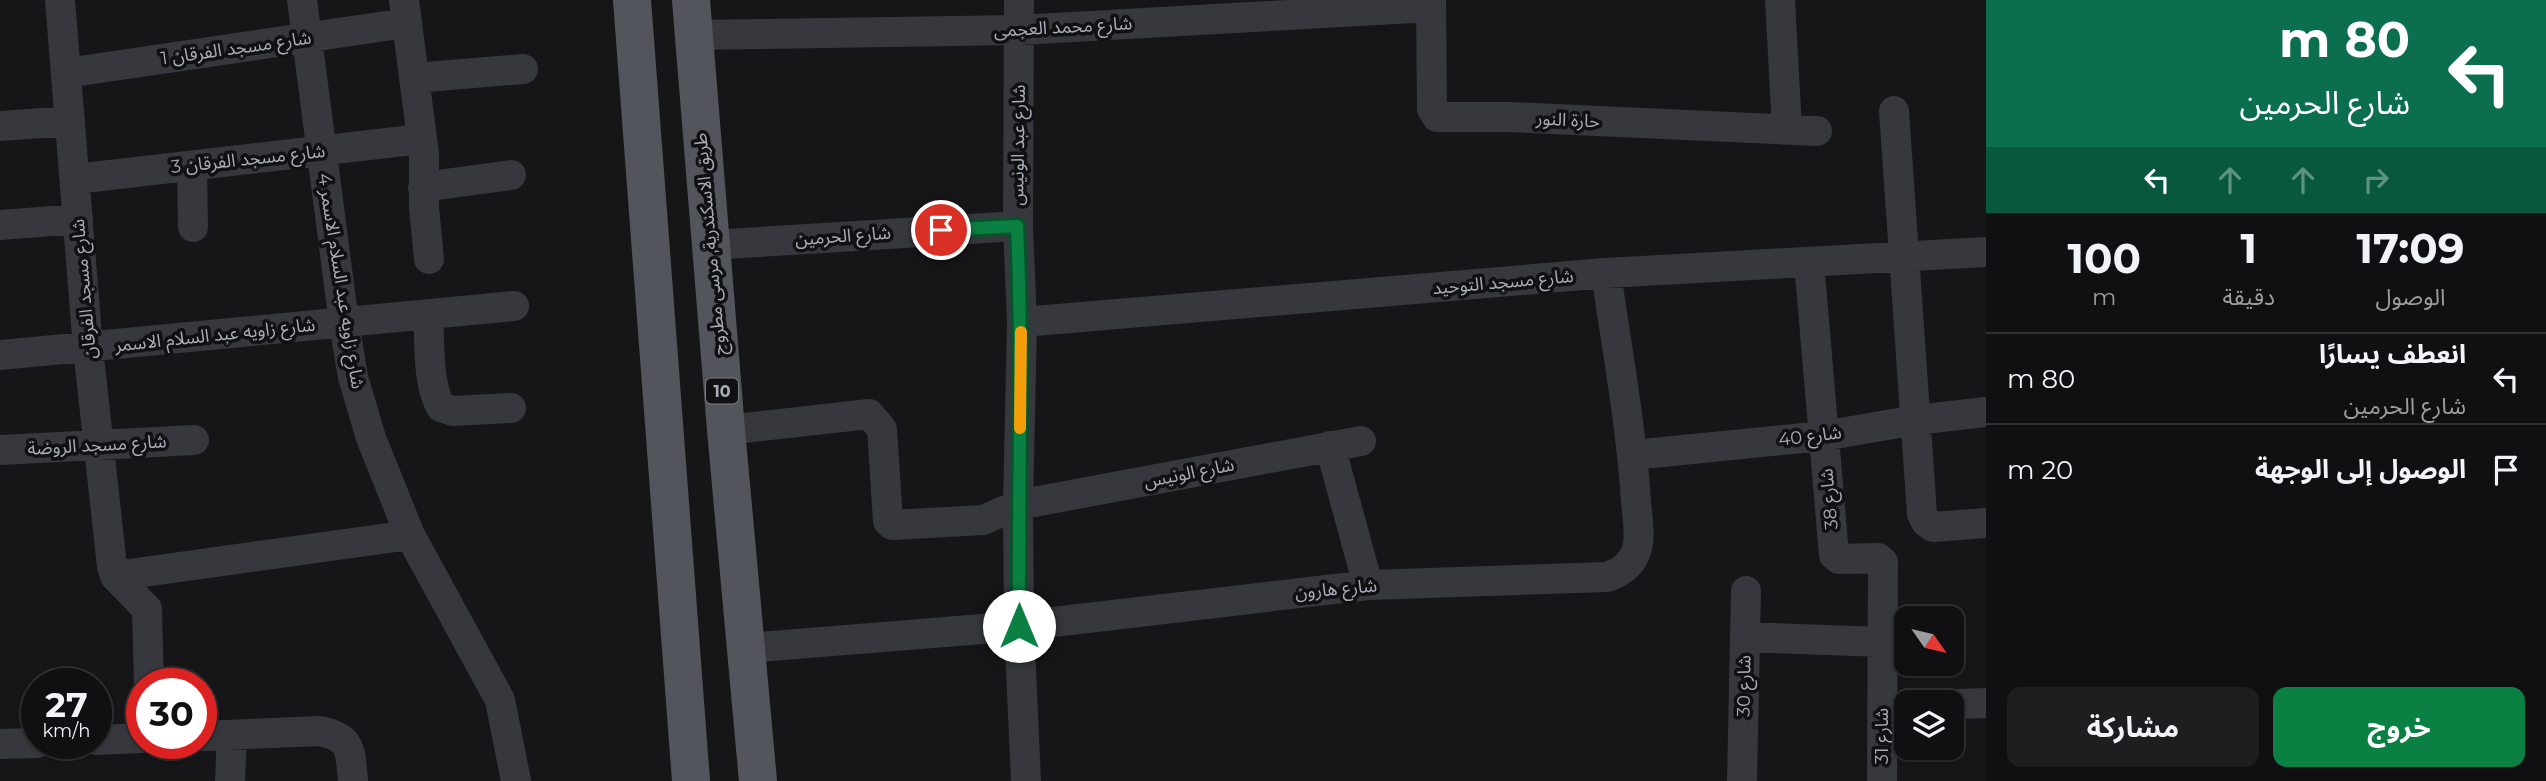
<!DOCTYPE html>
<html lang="ar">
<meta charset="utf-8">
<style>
:root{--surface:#101012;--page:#1e1e20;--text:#f1f3f6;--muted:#9c9d9f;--line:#303032;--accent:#0b8043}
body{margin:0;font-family:Montserrat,"Noto Sans Arabic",sans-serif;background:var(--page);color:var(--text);direction:rtl;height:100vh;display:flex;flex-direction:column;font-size:26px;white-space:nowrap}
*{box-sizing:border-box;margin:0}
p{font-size:23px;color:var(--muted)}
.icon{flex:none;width:38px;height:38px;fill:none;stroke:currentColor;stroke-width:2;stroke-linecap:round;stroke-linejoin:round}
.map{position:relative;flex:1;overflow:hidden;direction:ltr}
.drawer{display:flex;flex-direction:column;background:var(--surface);width:560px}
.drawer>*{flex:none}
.top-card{background:#0b6e4f;color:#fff;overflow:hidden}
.needle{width:46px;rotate:124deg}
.controls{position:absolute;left:1894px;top:606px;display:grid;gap:14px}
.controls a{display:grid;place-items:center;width:70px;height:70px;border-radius:14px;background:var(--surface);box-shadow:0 2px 5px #0004,0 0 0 2px var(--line);font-size:35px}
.speed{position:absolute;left:21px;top:668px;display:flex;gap:14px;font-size:35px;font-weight:700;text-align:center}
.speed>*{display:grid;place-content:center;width:91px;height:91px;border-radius:50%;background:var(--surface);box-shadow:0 2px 5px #0004,0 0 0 2px var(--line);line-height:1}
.speed small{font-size:18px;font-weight:400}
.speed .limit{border:10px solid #d22;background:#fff;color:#111}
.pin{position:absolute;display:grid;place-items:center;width:60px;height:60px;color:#fff;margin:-30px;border:4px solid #fff;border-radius:50%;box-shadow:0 2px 7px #0007}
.me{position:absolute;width:77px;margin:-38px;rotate:0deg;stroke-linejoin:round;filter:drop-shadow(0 0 5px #0008)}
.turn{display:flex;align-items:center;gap:24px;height:147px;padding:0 21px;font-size:32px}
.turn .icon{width:91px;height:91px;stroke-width:2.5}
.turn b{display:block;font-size:49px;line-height:60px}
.lanes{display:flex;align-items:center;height:66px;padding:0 21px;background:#0003;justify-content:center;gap:35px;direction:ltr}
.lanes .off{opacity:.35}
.eta{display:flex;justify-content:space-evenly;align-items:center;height:119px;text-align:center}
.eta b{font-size:42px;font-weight:700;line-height:49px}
.button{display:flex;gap:14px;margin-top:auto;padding:14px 21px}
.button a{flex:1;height:80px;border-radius:14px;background:var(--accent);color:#fff;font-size:28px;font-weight:700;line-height:80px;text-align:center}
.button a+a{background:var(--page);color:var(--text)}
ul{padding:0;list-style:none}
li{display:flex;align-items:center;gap:21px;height:91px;padding:0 21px;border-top:2px solid var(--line)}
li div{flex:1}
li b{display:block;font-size:26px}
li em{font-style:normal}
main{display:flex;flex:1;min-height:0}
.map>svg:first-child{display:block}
</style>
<main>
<section class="drawer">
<div class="top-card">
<div class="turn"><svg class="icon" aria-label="left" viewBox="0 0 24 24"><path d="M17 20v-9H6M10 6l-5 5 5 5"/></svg><div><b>80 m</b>شارع الحرمين</div></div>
<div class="lanes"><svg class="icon" aria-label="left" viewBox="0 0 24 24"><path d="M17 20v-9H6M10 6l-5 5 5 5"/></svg><svg class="icon off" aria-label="ahead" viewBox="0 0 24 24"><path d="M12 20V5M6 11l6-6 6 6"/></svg><svg class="icon off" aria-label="ahead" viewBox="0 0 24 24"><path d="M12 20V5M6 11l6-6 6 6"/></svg><svg class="icon off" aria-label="right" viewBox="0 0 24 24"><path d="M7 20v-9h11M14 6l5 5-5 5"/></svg></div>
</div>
<div class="eta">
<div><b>17:09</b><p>الوصول</p></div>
<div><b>1</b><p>دقيقة</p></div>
<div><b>100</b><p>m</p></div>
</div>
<ul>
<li><svg class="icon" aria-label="left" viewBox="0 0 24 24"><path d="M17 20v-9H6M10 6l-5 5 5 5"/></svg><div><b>انعطف يسارًا</b><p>شارع الحرمين</p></div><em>80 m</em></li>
<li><svg class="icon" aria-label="arrive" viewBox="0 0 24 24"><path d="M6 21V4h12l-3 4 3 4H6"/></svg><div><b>الوصول إلى الوجهة</b></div><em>20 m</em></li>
</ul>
<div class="button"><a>خروج</a><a>مشاركة</a></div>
</section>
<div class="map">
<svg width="1986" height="781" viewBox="0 0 1986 781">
<rect width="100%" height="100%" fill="#161618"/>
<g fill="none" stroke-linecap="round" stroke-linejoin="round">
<path stroke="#37383d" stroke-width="30" d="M60,0L88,348L112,566L115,576L147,609L149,684
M302,0L344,323L353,377L371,438L410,535L500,700L516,781
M404,0L424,154V208L429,259
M1019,0L1018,226L1022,322L1018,505L1019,626L1026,781
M1431,0L1432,109L1437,117H1510L1817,131
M1780,0L1787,129
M693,35L1019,30L1431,7
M66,73L406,23
M414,78L523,69
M1894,111L1922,514L1926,522L1933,527L1986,523
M0,126L70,121
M192,166L193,227
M75,179L421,139
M423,187L511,175
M0,225L78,219
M710,245L1018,226
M1809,262L1834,555L1839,559L1878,558L1883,562L1882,781
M428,314C430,341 427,384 441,407L453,411L511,408
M1022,322L1606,273L1986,252
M0,355L514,306
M726,430L869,414L882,429L888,521L892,525L983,520L1018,505L1361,441
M1330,446L1368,585
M0,450L194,440
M1633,455L1823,436L1916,420L1986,412
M115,576L410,535
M1745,637L1883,642
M747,648L1019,626L1368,585L1607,577C1619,573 1630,566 1635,554C1642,539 1637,518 1636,501C1631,425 1617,349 1606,273
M1957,704L1986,703
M201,736L320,731C353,738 350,751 353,781
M96,740L142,738
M0,744L37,743
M230,781L232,735
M1742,781L1746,591"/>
<path stroke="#53555c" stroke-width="38" d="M632,0L691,781
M691,0L726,430L758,781"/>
</g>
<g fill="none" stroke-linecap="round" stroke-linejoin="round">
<g stroke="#07532c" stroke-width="18">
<path id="route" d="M941,230L1017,226C1023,359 1018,493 1019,626"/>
</g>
<use href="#route" stroke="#0b8043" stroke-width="12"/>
<path stroke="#f59e0b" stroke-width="12" d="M1020,428L1021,332"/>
</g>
<g text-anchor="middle" stroke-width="7" stroke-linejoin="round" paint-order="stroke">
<rect fill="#111113" stroke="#7b7e86" stroke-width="2" x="706" y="378.5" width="32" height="25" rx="5"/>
<g font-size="16" font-weight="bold" fill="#a8adb8">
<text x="722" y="397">10</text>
</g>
<g font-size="18" fill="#a8adb8" stroke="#111113">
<text transform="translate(1063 27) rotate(-3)" y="6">شارع محمد العجمى</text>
<text transform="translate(236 48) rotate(-8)" y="6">شارع مسجد الفرقان 1</text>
<text transform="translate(1568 120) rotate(3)" y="6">حارة النور</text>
<text transform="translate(1018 145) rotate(-89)" y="6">شارع عبد الونيس</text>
<text transform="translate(248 159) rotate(-6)" y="6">شارع مسجد الفرقان 3</text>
<text transform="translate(843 236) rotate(-4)" y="6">شارع الحرمين</text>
<text transform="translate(710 244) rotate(-95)" y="6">طريق الاسكندرية, مرسى مطروح</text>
<text transform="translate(341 281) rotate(81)" y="6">شارع زاويه عبد السلام الاسمر 4</text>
<text transform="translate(1503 282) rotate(-5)" y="6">شارع مسجد التوحيد</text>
<text transform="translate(84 289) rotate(-95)" y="6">شارع مسجد الفرقان</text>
<text transform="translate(215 335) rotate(-6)" y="6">شارع زاويه عبد السلام الاسمر</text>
<text transform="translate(1810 436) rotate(-7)" y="6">شارع 40</text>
<text transform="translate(97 445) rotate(-3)" y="6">شارع مسجد الروضة</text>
<text transform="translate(1189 473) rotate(-11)" y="6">شارع الونيس</text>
<text transform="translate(1829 499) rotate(-95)" y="6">شارع 38</text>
<text transform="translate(1336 589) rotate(-5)" y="6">شارع هارون</text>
<text transform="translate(1744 686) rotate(-89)" y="6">شارع 30</text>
<text transform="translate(1882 736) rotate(-90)" y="6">شارع 31</text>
</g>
</g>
</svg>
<div class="controls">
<a><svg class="needle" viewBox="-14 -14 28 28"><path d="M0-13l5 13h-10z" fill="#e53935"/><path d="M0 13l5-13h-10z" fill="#9c9d9f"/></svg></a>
<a><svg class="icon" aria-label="layers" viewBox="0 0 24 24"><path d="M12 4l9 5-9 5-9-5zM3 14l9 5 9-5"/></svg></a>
</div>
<div class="speed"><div>27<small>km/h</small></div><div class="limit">30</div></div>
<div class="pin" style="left:941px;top:230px;background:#d93025"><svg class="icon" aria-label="arrive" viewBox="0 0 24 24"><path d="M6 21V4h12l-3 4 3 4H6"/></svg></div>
<svg class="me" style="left:1019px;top:626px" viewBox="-20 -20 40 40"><circle r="19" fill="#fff"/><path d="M0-13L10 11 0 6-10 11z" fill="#0b8043"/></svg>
</div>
</main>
